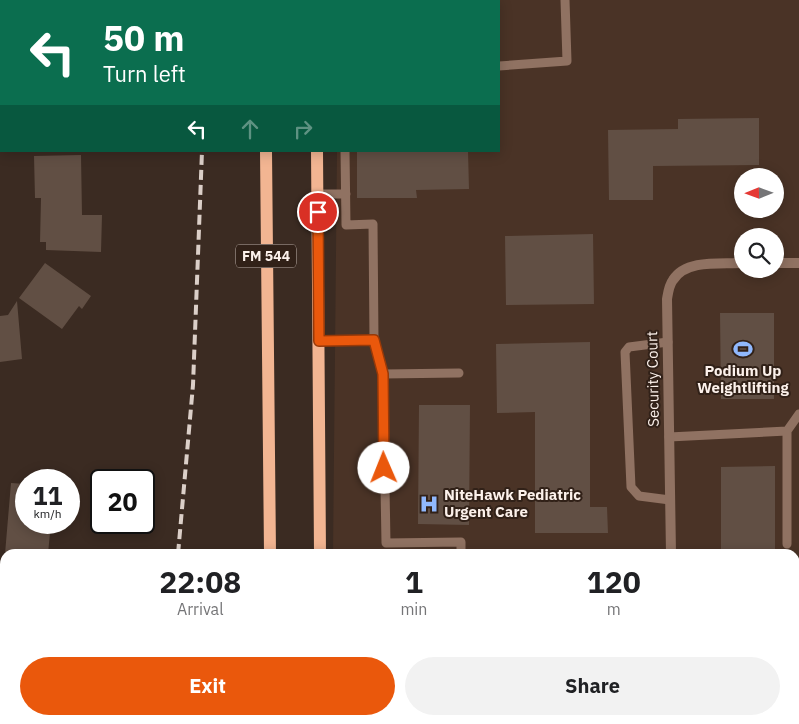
<!DOCTYPE html>
<style>
:root{--surface:#fff;--page:#f2f2f2;--text:#202124;--muted:#757577;--accent:#ea580c}
body{margin:0;font-family:"IBM Plex Sans",sans-serif;background:var(--page);color:var(--text);height:100vh;display:flex;flex-direction:column;font-size:19px;white-space:nowrap}
*{box-sizing:border-box;margin:0}
p{font-size:16px;color:var(--muted)}
.icon{flex:none;width:28px;height:28px;fill:none;stroke:currentColor;stroke-width:2;stroke-linecap:round;stroke-linejoin:round}
.map{position:relative;flex:1;overflow:hidden}
.sheet{position:absolute;left:0px;top:549px;width:800px;height:176px;display:flex;flex-direction:column;background:var(--surface);border-radius:15px 15px 0 0;box-shadow:0 2px 12px #0003}
.sheet>*{flex:none}
.hud{position:absolute;left:0px;top:0px;width:500px;height:152px;box-shadow:0 2px 12px #0003;background:#0b6e4f;color:#fff;overflow:hidden}
.needle{width:32px;rotate:269deg}
.tools{position:absolute;left:734px;top:168px;display:grid;gap:10px}
.tools a{display:grid;place-items:center;width:50px;height:50px;border-radius:50%;background:var(--surface);box-shadow:0 2px 12px #0003;font-size:25px}
.speed{position:absolute;left:15px;top:469px;display:flex;gap:10px;font-size:25px;font-weight:700;text-align:center}
.speed>*{display:grid;place-content:center;width:65px;height:65px;border-radius:50%;background:var(--surface);box-shadow:0 2px 12px #0003;line-height:1}
.speed small{font-size:12px;font-weight:400}
.speed .limit{border:2px solid #111;border-radius:8px;background:#fff;color:#111}
.pin{position:absolute;display:grid;place-items:center;width:42px;height:42px;color:#fff;margin:-21px;border:2px solid #fff;border-radius:50%;box-shadow:0 1px 5px #0007}
.me{position:absolute;width:55px;margin:-28px;rotate:359deg;stroke-linejoin:round;filter:drop-shadow(0 0 4px #0008)}
.turn{display:flex;align-items:center;gap:18px;height:105px;padding:0 20px;font-size:22px}
.turn .icon{width:65px;height:65px;stroke-width:2.5}
.turn b{display:block;font-size:35px;line-height:42px}
.lanes{display:flex;align-items:center;height:48px;padding:0 20px;background:#0003;justify-content:center;gap:25px;direction:ltr}
.lanes .off{opacity:.35}
.eta{display:flex;justify-content:space-evenly;align-items:center;height:85px;text-align:center}
.eta b{font-size:30px;font-weight:800;line-height:35px}
.action{display:flex;gap:10px;margin-top:auto;padding:10px 20px}
.action a{flex:1;height:58px;border-radius:30px;background:var(--accent);color:#fff;font-size:20px;font-weight:800;line-height:58px;text-align:center}
.action a+a{background:var(--page);color:var(--text)}
.map>svg:first-child{display:block}
</style>
<div class="map">
<svg width="799" height="724" viewBox="0 0 799 724">
<rect width="100%" height="100%" fill="#3b2b22"/>
<path fill="#4a3326" fill-rule="evenodd" d="M347,0H799V724H332V720H795V554H333L337,151H499V1ZM742,176H775V209H742ZM742,236H775V269H742Z
M183,720H246V724H182Z"/>
<path fill="#614f44" d="M759,118V165L653,166V200H609L608,130L678,129V119Z
M357,151H468L469,189L416,190L417,198H357Z
M81,155L82,215H102L101,252L46,250V242H40L41,198H35L34,156Z
M593,234L594,304L506,305L505,236Z
M45,263L91,296L82,309L79,306L62,329L19,298Z
M17,301L22,359L0,362V316L8,315Z
M720,313H774V399H721Z
M590,342V507H607L608,533H535V412L497,413L496,344Z
M419,405H470L469,525L418,524Z
M775,466V554H721V467Z
M11,483L26,484V522H51L48,554H5Z"/>
<g fill="none" stroke-linecap="round" stroke-linejoin="round">
<path stroke="#907262" stroke-width="9" d="M402,0V1
M481,0V1
M499,66L567,61L565,0
M345,151L346,225L373,224L374,340L383,374L386,543L461,542V554
M318,194H346
M319,341L374,340
M668,342L629,347L625,352L631,487L639,496L670,500
M383,374L459,373
M787,431V544
M669,437L787,431L799,414"/>
<path stroke="#907262" stroke-width="10" d="M775,263H799
M671,554L667,299C668,293 669,285 673,280C686,259 721,264 742,263"/>
<path stroke="#c7987d" stroke-width="10" d="M795,605H799"/>
<path stroke="#f2b592" stroke-width="12" d="M316,0V1
M267,1V0
M266,151L270,554
M317,151L320,554
M266,724L267,720
M314,724V720"/>
<path stroke="#dbcfc8" stroke-width="4" stroke-dasharray="10 5" stroke-linecap="butt" d="M200,0V1
M178,554L193,385L202,151
M163,724L164,720"/>
</g>
<g fill="none" stroke-linecap="round" stroke-linejoin="round">
<g stroke="#983908" stroke-width="12">
<path id="route" d="M318,212L319,341L374,340L383,374L384,468"/>
</g>
<use href="#route" stroke="#ea580c" stroke-width="9"/>
</g>
<defs>
<g id="stadium-bare" transform="scale(1.5)"><path d="M0-5a6.5 5 0 1 0 0 10a6.5 5 0 1 0 0-10ZM-3.5-1.8h7v3.6h-7Z" fill="#90b8fd" stroke="#312118" stroke-width="2.5" paint-order="stroke"/></g>
<g id="hospital-bare" transform="scale(1.5)"><path d="M-5-5h3v3.5h4V-5h3V5h-3V1.5h-4V5h-3Z" fill="#90b8fd" stroke="#312118" stroke-width="2.5" paint-order="stroke"/></g>
</defs>
<g fill-rule="evenodd">
<use href="#stadium-bare" x="743" y="349"/>
<use href="#hospital-bare" x="429" y="504"/>
</g>
<g text-anchor="middle" stroke-width="4" stroke-linejoin="round" paint-order="stroke">
<rect fill="#312118" stroke="#bfb3ac" stroke-width="1" x="236" y="244.5" width="60" height="23" rx="4"/>
<g font-size="14" font-weight="bold" fill="#fcf1eb">
<text x="266" y="261">FM 544</text>
</g>
<g font-size="15" font-weight="bold" fill="#fcf1eb" stroke="#312118">
<text x="743" y="376">Podium Up<tspan x="743" dy="17">Weightlifting</tspan></text>
<text x="444" y="500" text-anchor="start">NiteHawk Pediatric<tspan x="444" dy="17">Urgent Care</tspan></text>
</g>
<g font-size="15" fill="#fcf1eb" stroke="#312118">
<text transform="translate(653 379) rotate(-91)" y="5">Security Court</text>
</g>
</g>
</svg>
<div class="tools">
<a><svg class="needle" viewBox="-14 -14 28 28"><path d="M0-13l5 13h-10z" fill="#e53935"/><path d="M0 13l5-13h-10z" fill="#757577"/></svg></a>
<a><svg class="icon" aria-label="search" viewBox="0 0 24 24"><circle cx="10" cy="10" r="6"/><path d="M15 15l6 6"/></svg></a>
</div>
<div class="speed"><div>11<small>km/h</small></div><div class="limit">20</div></div>
<div class="pin" style="left:318px;top:212px;background:#d93025"><svg class="icon" aria-label="arrive" viewBox="0 0 24 24"><path d="M6 21V4h12l-3 4 3 4H6"/></svg></div>
<svg class="me" style="left:384px;top:468px" viewBox="-20 -20 40 40"><circle r="19" fill="#fff"/><path d="M0-13L10 11 0 6-10 11z" fill="#ea580c"/></svg>
<div class="hud">
<div class="turn"><svg class="icon" aria-label="left" viewBox="0 0 24 24"><path d="M17 20v-9H6M10 6l-5 5 5 5"/></svg><div><b>50 m</b>Turn left</div></div>
<div class="lanes"><svg class="icon" aria-label="left" viewBox="0 0 24 24"><path d="M17 20v-9H6M10 6l-5 5 5 5"/></svg><svg class="icon off" aria-label="ahead" viewBox="0 0 24 24"><path d="M12 20V5M6 11l6-6 6 6"/></svg><svg class="icon off" aria-label="right" viewBox="0 0 24 24"><path d="M7 20v-9h11M14 6l5 5-5 5"/></svg></div>
</div>
<section class="sheet">
<div class="eta">
<div><b>22:08</b><p>Arrival</p></div>
<div><b>1</b><p>min</p></div>
<div><b>120</b><p>m</p></div>
</div>
<div class="action"><a>Exit</a><a>Share</a></div>
</section>
</div>
